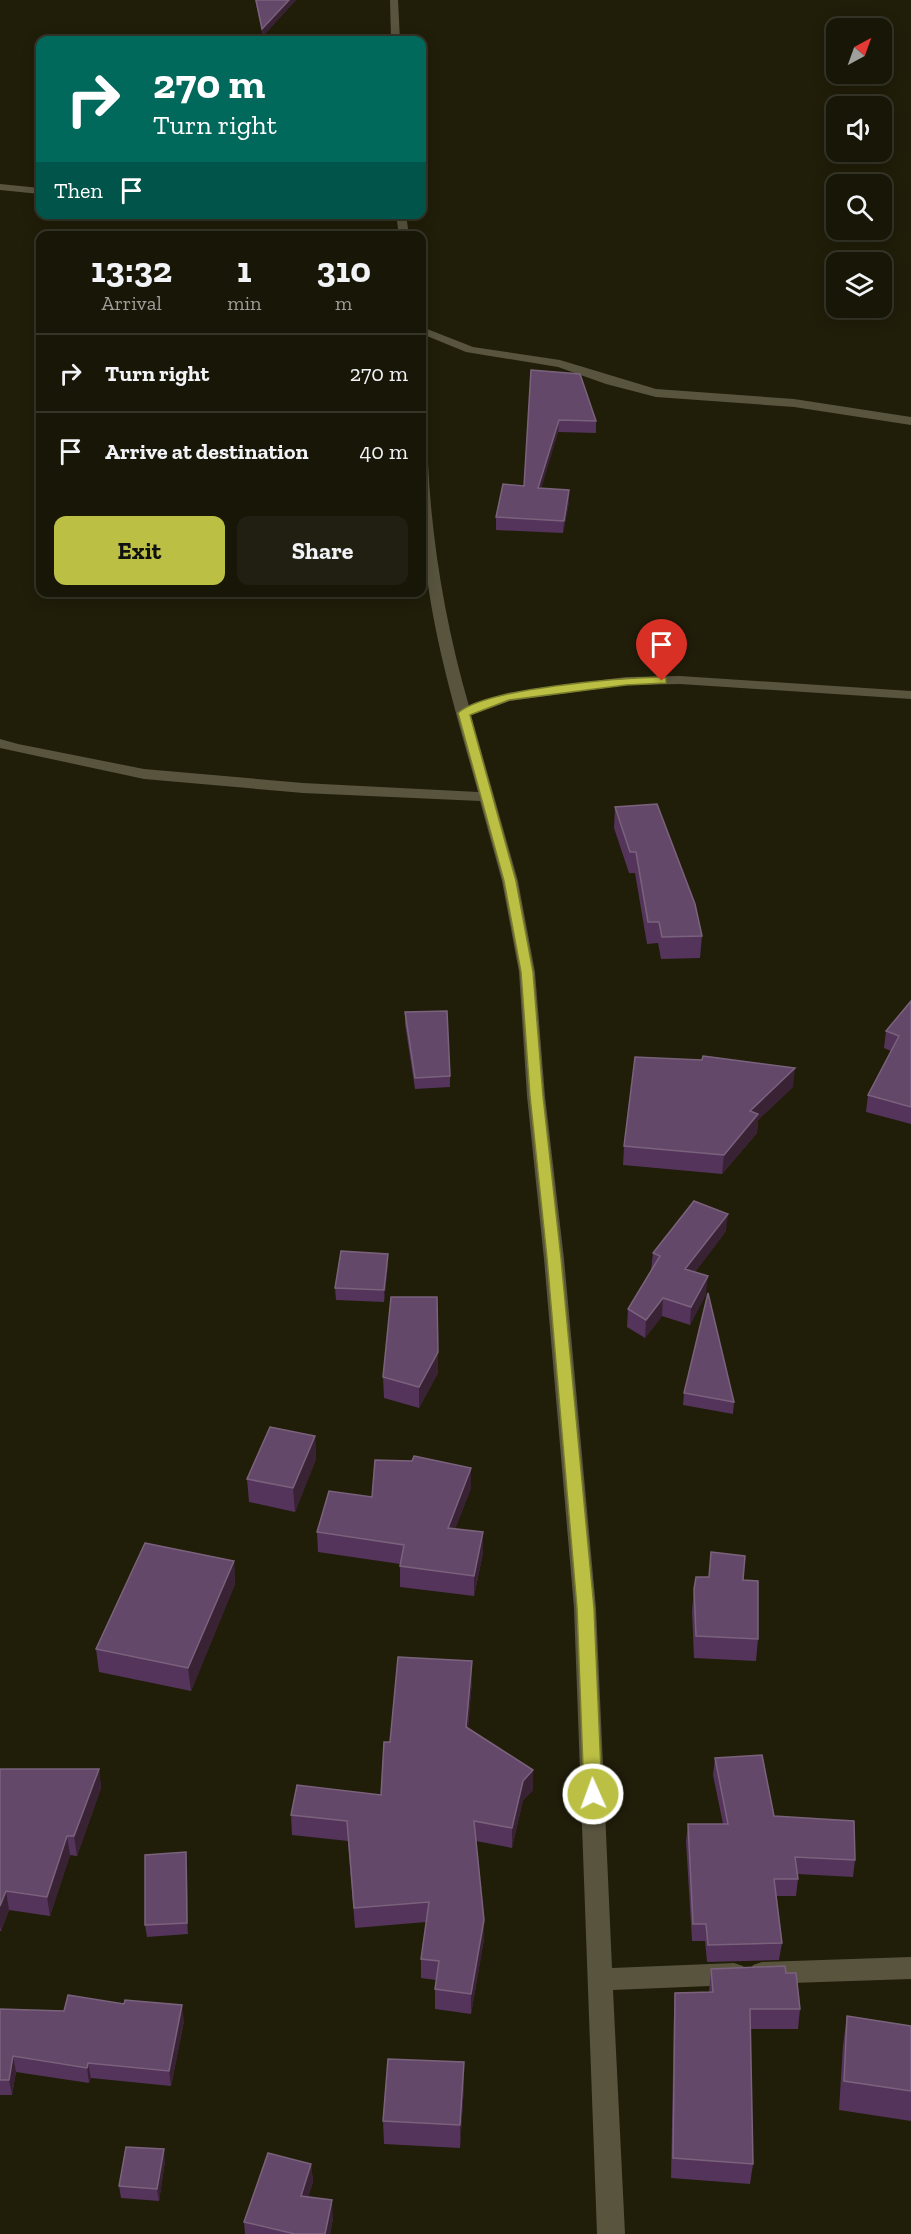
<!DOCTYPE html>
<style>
:root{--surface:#181607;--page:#211f11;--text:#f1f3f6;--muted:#9f9f9b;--line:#363528;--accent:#bbc044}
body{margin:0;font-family:"Zilla Slab",serif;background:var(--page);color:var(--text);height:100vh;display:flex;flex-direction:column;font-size:22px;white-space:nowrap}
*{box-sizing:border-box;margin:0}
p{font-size:20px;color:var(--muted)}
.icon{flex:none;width:33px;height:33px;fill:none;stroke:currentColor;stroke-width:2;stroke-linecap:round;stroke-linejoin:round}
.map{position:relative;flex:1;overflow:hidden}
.panel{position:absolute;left:36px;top:231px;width:390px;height:366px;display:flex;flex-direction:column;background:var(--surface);border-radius:12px;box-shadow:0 3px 15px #0003,0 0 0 2px var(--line)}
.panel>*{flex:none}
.top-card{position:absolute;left:36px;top:36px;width:390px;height:183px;border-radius:12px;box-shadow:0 3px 15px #0003,0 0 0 2px var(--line);background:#00695c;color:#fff;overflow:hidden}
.needle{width:39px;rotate:41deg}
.buttons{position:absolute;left:826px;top:18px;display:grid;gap:12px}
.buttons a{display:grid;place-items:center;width:66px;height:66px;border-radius:12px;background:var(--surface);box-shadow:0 3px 15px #0003,0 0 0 2px var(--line);font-size:30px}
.pin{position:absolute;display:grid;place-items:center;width:51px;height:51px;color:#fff;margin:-62px -26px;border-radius:50% 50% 50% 0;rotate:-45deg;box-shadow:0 0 6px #0007}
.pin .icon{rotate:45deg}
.me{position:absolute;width:66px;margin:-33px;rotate:358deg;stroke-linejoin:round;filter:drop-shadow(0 0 4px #0008)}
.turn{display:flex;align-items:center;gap:21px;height:126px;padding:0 18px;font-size:27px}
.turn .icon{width:78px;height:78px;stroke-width:2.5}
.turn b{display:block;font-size:42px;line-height:51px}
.then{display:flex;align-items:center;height:57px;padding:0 18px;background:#0003;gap:12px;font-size:22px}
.eta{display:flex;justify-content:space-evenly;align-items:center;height:102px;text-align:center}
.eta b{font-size:36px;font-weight:700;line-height:42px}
.action{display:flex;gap:12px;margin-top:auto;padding:12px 18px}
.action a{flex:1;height:69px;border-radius:12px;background:var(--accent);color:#111;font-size:24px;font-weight:700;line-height:69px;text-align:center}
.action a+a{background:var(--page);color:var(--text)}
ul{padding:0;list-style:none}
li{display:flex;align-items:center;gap:18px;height:78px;padding:0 18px;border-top:2px solid var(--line)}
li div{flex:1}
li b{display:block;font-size:22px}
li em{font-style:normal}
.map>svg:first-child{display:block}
</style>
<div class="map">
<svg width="911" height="2234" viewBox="0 0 911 2234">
<rect width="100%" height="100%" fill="#201d09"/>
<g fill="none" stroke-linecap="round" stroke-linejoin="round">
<path fill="#58543e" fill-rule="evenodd" d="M390,0H398L400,40H391Z
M0,184L40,188V194L0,190Z
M396,214H406L409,236H399Z
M422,327L473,347L560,360L656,389L794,399L911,417V425L794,407L656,397L606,384L558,367L466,352L422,334Z
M422,459L428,463C432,546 446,626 469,706L507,693L626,677L680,676L911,691V699L680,684L626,685L510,701L471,715L518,881L535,972L545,1096L564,1259L596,1608L612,1968L734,1963L743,1966L747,1974L743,1982L734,1985L613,1990L625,2234H597L574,1608L544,1259L527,1096L519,972L502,881L480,801L303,793L144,779L0,748V739L18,744L144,769L303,783L478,792C452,698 422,603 422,505C422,490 420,473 422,459Z
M911,1957V1979L762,1984L753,1981L749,1973L753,1965L762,1962Z"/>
</g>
<path fill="#54345b" d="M255,0H296L263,36Z
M531,370L596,421V433L558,432L541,488L569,502L563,533L496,530V517L524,486Z
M615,807L702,936L700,958L661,959L658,943L647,944L635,873H629L614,828Z
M911,1001V1124L866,1112L868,1095L891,1051L884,1048L886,1031Z
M405,1012L450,1076V1087L415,1089L405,1024Z
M793,1087L758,1120L757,1133L722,1174L623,1165L624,1146Z
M726,1231L695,1272L706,1294L690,1325L662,1316L645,1338L627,1327L628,1309L651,1270L653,1253Z
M388,1265L384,1302L336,1300L335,1288Z
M438,1373L419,1408L384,1398L383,1377Z
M684,1393L734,1402L733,1414L683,1405Z
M315,1436L316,1459L295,1512L249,1502L247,1479Z
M471,1488L455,1529L483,1532V1553L474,1596L400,1587V1564L318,1552L317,1532Z
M234,1561L235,1584L191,1691L99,1672L96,1649Z
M743,1580L758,1639L756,1661L694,1658L692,1611L694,1589Z
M472,1661V1681L468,1728L533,1790L523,1800L512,1848L476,1841L484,1939L471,2014L435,2009V1989L436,1980L421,1978V1959L426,1922L355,1928L348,1841L292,1835L291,1815L381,1795L390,1742Z
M715,1758L774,1816L855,1860L853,1877L797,1874L798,1879L796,1896H776L782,1943L779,1960L707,1962L705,1941H692L686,1841L688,1824H723L713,1775Z
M0,1769H99L101,1788L77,1856L70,1855L50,1916L9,1910L1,1931H0Z
M187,1864L188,1934L147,1937L145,1925Z
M711,1969L786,1973L800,2009L798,2029H750L753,2164L750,2184L671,2178L674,2013L675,1993L709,1992Z
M0,2009L184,2021L171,2086L91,2078L89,2083L16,2072L12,2095H0Z
M847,2016L911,2026V2121L839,2110L843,2045Z
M464,2085L460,2148L384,2144L383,2121Z
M165,2161L159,2201L121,2198L119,2186Z
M311,2164L313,2182L308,2197L333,2218L330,2234H245L244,2222Z"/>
<path fill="#382234" d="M289,0H296L263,36L262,29Z
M559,420L558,432L538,500V488Z
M569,490V502L563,533L564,521Z
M795,1068L793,1087L758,1120L757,1133L722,1174L724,1155L750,1111Z
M728,1214L726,1231L684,1287L685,1269Z
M388,1254V1265L384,1302V1290Z
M708,1276L706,1294L690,1325L691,1307Z
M663,1298L662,1316L645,1338L646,1320Z
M438,1352V1373L419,1408V1387Z
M315,1436L316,1459L295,1512L293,1488Z
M471,1468V1488L448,1548V1528Z
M483,1532V1553L474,1596V1576Z
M234,1561L235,1584L191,1691L188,1668Z
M472,1661V1681L466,1747V1727Z
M99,1769L101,1788L77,1856L74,1836Z
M533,1770V1790L523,1800L512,1848V1828L523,1781Z
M67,1836L70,1855L50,1916L47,1897Z
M186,1852L187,1864L188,1934L187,1923Z
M6,1891L9,1910L1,1931L0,1925V1906Z
M484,1920V1939L471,2014V1994Z
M182,2005L184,2021L171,2086L169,2071Z
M13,2056L16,2072L12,2095L9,2080Z
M464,2062V2085L460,2148V2125Z
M88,2063L91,2078L89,2083L87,2068Z
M164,2149L165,2161L159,2201L157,2189Z
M311,2164L313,2182L302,2214L301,2196Z
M332,2200L333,2218L330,2234H325Z"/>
<path fill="#644869" stroke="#7a627c" stroke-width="1.5" d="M256,0H289L262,29Z
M531,370L580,374L596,421L559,420L538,488L569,490L564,521L496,517L503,484L524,486Z
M657,804L695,904L702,936L662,937L659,922H648L636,852H630L615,807Z
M911,1001V1107L868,1095L899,1036L886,1031Z
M447,1011L450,1076L415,1078L405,1012Z
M703,1056L795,1068L750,1111L758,1114L724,1155L624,1146L635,1057L702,1060Z
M694,1201L728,1214L685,1269L708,1276L691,1307L663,1298L646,1320L628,1309L660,1256L653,1253Z
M341,1251L388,1254L384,1290L335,1288Z
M708,1293L734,1402L684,1393Z
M391,1297H437L438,1352L419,1387L383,1377Z
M270,1427L315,1436L293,1488L247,1479Z
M414,1456L471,1468L448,1528L483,1532L474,1576L400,1566L404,1545L317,1532L329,1491L372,1497L375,1460L412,1461Z
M145,1543L234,1561L188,1668L96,1649Z
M711,1552L745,1556L743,1580L758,1581V1639L696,1636L694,1589L696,1577H709Z
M398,1657L472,1661L466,1727L533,1770L523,1781L512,1828L474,1821L484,1920L471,1994L435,1989L439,1961L421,1959L429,1902L354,1908L347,1821L291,1815L297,1785L381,1795L384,1742H390Z
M762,1755L774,1816L854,1821L855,1860L795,1857L798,1879H774L782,1943L708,1945L706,1924H693L688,1824H728L715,1758Z
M0,1769H99L74,1836H67L47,1897L6,1891L0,1906Z
M186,1852L187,1923L145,1925V1855Z
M785,1966L786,1973H796L800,2009H750L753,2164L673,2158L675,1993L713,1992L711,1969Z
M68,1995L124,2004L125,2000L182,2005L169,2071L88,2063L87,2068L13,2056L9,2080H0V2009L64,2011Z
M847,2016L911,2026V2091L844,2081Z
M388,2059L464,2062L460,2125L383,2121Z
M126,2147L164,2149L157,2189L119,2186Z
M268,2153L311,2164L301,2196L332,2200L325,2234H295L244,2222Z"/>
<path fill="#bbc044" stroke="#7a7d2c" stroke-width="1.5" d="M662,677L666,678V683L626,685L509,700L470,715L516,881L533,972L543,1096L561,1258L594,1608L602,1794L599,1799L593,1801L587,1799L584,1794L577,1608L547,1258L530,1096L521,972L504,881L458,713C486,688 621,678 662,677Z"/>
</svg>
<div class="buttons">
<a><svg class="needle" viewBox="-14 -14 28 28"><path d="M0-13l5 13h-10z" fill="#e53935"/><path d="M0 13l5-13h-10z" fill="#9f9f9b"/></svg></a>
<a><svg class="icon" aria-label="sound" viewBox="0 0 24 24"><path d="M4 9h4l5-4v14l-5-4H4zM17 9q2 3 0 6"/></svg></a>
<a><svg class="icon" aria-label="search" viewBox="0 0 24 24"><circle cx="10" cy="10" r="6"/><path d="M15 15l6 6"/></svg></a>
<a><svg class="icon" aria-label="layers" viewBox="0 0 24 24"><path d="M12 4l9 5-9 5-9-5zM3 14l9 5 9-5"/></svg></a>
</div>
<div class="pin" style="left:662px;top:681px;background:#d93025"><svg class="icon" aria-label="arrive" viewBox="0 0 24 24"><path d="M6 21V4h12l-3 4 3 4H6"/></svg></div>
<svg class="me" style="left:593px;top:1794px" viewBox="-20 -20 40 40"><circle r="17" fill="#bbc044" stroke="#fff" stroke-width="3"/><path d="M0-11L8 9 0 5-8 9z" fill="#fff"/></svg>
<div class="top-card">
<div class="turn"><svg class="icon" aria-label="right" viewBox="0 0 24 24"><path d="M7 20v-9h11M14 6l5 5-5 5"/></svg><div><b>270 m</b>Turn right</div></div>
<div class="then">Then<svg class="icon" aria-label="arrive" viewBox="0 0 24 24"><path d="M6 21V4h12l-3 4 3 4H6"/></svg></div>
</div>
<section class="panel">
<div class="eta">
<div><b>13:32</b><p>Arrival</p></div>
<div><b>1</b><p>min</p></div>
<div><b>310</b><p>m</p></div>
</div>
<ul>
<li><svg class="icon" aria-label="right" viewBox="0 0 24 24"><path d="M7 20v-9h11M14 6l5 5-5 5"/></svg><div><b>Turn right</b></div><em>270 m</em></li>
<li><svg class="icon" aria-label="arrive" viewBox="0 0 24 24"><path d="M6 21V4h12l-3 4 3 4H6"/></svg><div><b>Arrive at destination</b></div><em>40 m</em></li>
</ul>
<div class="action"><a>Exit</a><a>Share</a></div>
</section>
</div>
